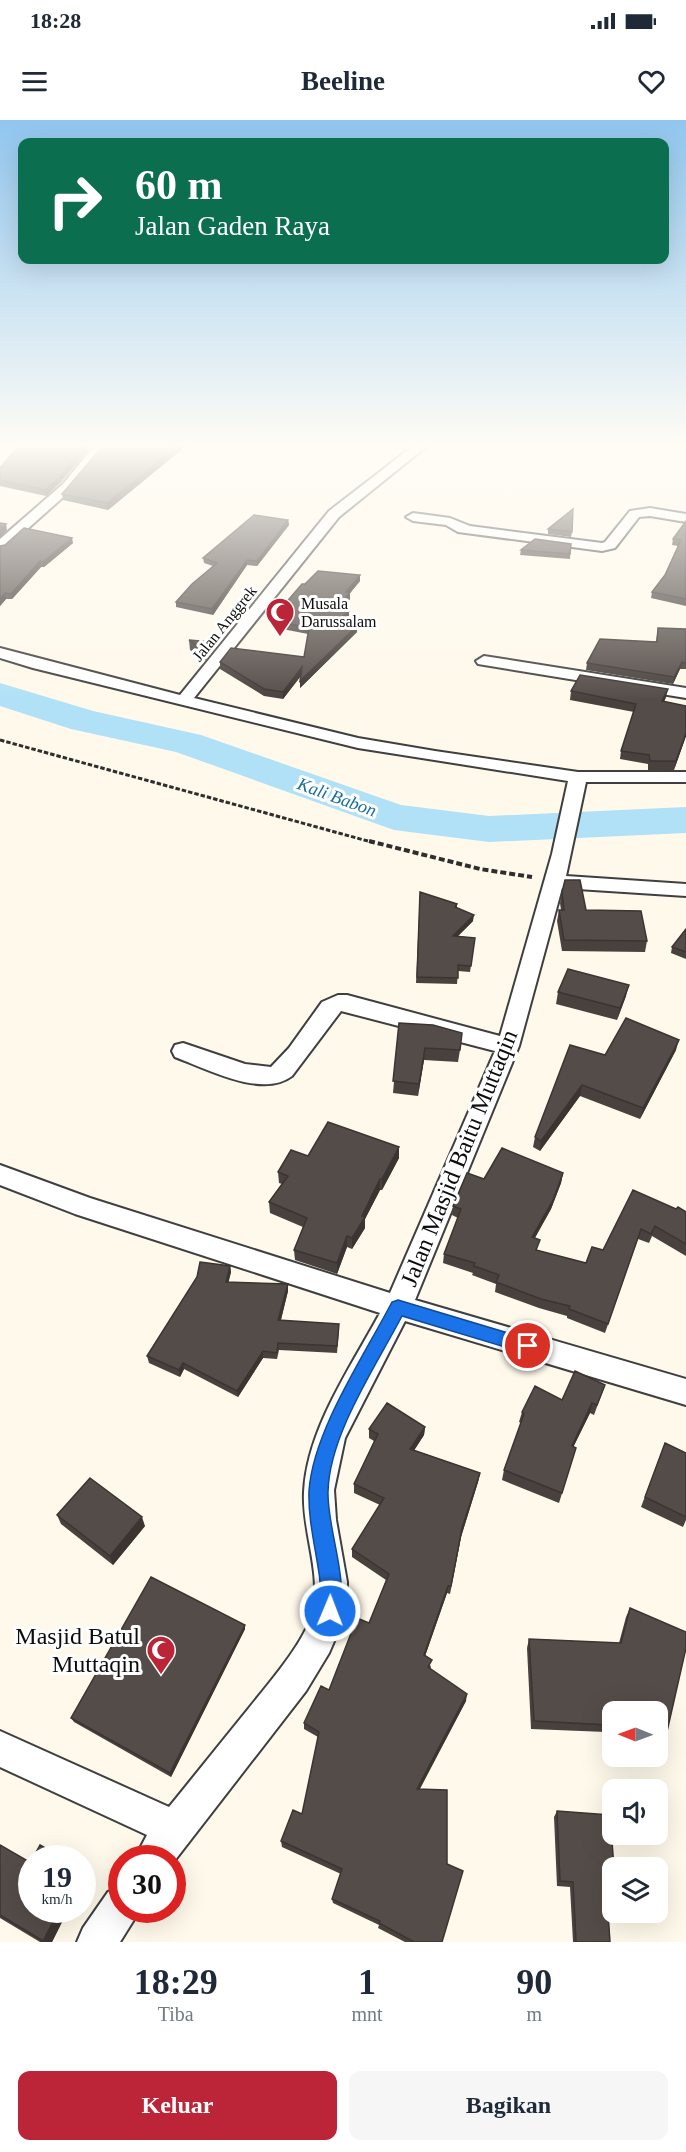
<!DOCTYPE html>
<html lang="id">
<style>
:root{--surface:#fff;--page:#f6f6f7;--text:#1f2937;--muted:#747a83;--accent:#bb2537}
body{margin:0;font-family:"Times New Roman",serif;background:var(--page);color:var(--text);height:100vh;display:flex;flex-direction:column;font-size:22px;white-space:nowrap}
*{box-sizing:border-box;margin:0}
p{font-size:20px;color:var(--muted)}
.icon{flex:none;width:33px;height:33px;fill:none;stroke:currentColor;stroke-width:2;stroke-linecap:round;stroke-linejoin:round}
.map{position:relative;height:1822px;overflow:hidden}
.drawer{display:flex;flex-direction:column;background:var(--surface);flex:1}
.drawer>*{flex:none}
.banner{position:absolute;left:18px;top:18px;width:651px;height:126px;border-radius:12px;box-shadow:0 6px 24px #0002;background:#0b6e4f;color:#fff;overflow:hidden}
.needle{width:39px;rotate:271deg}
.fabs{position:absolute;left:602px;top:1581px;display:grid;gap:12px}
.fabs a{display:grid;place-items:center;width:66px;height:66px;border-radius:12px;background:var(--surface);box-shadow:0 6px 24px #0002;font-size:30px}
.speed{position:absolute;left:18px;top:1725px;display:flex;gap:12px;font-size:30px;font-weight:700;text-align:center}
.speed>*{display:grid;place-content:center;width:78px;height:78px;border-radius:50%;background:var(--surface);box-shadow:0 6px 24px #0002;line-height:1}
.speed small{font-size:15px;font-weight:400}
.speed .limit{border:9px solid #d22;background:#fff;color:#111}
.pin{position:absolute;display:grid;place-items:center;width:51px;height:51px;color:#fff;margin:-26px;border:3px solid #fff;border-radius:50%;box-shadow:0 2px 6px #0007}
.me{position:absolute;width:66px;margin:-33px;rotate:1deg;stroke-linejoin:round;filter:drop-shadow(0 0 4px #0008)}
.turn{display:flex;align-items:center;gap:21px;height:126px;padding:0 18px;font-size:27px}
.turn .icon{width:78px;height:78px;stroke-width:2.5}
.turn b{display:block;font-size:42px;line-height:51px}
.eta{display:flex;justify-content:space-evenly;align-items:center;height:102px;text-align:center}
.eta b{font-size:36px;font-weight:700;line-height:42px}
.action{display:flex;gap:12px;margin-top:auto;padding:12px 18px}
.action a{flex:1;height:69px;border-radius:12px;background:var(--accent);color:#fff;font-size:24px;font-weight:700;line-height:69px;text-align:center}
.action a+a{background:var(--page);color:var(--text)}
.status{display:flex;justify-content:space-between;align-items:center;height:42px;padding:0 30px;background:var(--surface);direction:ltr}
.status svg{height:16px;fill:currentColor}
header{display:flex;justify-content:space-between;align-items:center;height:78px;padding:0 18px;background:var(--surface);font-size:27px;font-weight:700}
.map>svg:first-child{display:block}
</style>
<div class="status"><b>18:28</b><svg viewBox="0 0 49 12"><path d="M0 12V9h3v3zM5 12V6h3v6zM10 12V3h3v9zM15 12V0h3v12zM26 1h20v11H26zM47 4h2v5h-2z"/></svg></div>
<header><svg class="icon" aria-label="menu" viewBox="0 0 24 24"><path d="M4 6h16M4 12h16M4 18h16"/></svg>Beeline<svg class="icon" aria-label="heart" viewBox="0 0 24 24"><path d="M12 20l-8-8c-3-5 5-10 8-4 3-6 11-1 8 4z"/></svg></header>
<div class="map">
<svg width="686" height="1822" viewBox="0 0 686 1822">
<rect width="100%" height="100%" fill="#fff9eb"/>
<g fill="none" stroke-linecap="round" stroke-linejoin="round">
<path fill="#b0e1f6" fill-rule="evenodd" d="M0,563L93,591L201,615L401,685L489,696L686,687V713L489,722L394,710L176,632L71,609L0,586Z"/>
<g stroke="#3f3f3f" stroke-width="4">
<path id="minor" d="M94,326H106L71,370L5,429L0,430V419L63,364Z
M413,326H427L339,397L194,578L358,618L435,631L578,652H686V662H586L566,756L686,764V776L562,768L519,926L415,1180L686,1259V1285L405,1201L345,1318L334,1370L336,1400L347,1462V1491L329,1533L306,1571L172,1744V1738H135L147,1715L0,1647V1611L169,1687C196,1654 222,1621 249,1588C268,1564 308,1519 313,1489C321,1451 302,1411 304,1372C307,1309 351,1247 380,1193L75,1094L0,1065V1045L90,1078L390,1173L495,931L341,891L292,956C262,979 205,948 175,937L172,931L175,925L183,923L245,944L271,947L289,928L322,882L338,875H347L500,916L552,734L568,661L358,628L33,548L0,538V528L180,575L329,391Z
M650,388L686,394V402L650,396L639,397L615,428L602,431L458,412L446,405L413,401L406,397L413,393L450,398L470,406L602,423L605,422L630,391Z
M484,536L686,568V578L478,544L476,541Z
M122,1767V1790H140L120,1822H77L83,1808L108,1772Z"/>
</g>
<path stroke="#2e2e2e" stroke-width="3" stroke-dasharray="4.5 2" stroke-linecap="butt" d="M0,620L375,723"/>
<path stroke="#2e2e2e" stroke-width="4" stroke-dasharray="6 3" stroke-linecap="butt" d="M369,721L480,749L532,757"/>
<use href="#minor" fill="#fff" fill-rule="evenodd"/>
</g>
<path fill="#48413e" d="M19,326H91L61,362L46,376L0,366V348Z
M103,326H186L108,390L63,380L62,374Z
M288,400L289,405L257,446L247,445L213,495L176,487V482L213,446L204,443L203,438Z
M686,401V486L651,478L652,472L665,455L678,426L672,425L673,419Z
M548,409L572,412L571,417L548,414Z
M73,423L44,447H41L12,479H6L0,486V426Z
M571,424L570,439L520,435L521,430Z
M360,455V461L350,473V479L342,489L349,491V498L341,505L357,512L300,568L301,556L283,579L264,576L220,549V542L304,537L308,514L272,507L271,500L305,464Z
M658,508L686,509V549H680L673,564L586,550L587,543L656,521Z
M189,520L210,522L211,533L205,540L190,530Z
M571,571L666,577L664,582L686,616L674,650H648V644L620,639L621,631L634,592L570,580Z
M420,772L457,784V788L473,801L458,816L475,818L470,852L458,851L457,864L416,863Z
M562,772L586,790L647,821L645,832L562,831L557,801L559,790H561L560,783Z
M686,809V839L671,833L672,827Z
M558,872L626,876L617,900L556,884Z
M399,903L461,924L458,942L424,940L418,976L393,973Z
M676,930L640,999L580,976L540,1031L533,1027L535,1017L605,935Z
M308,1036L399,1038L382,1070H380L365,1099V1108L352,1129L347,1127L337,1154L295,1140L294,1130L303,1107L270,1093L269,1082L282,1064L279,1063L278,1052Z
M563,1053L561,1063L551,1089L535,1118L537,1130L586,1143L603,1130L676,1089L686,1092V1136L652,1116L649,1123L638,1119L605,1213L567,1198V1196L539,1188L495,1172L496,1164L472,1155L473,1153L443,1143L444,1134L458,1098L452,1095L453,1086L484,1059Z
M230,1146L231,1152L228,1162L288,1164V1171L281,1200L339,1210L337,1233L279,1230L277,1239L263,1238L238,1277L184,1249L180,1257L149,1243L147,1236Z
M605,1265L594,1295L590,1293L573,1327L576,1328L559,1383L502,1360L504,1350L521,1303L519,1302L522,1292L562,1280Z
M425,1307L424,1315L414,1330L480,1353L478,1362L461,1417L450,1474L447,1473L425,1536L431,1547L430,1549L466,1581L420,1669L442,1822H405L378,1808L379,1805L333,1783L332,1779L341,1754L282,1727L281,1721L302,1694L318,1617L304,1609V1603L329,1570L369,1503L386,1460L352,1437V1429L380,1385L354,1373V1364L374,1321L369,1318V1309Z
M665,1323L686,1333V1400L683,1407L641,1387Z
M57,1395L145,1406L113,1445L61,1404Z
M630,1488L686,1512V1528L663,1629L658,1637L657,1636V1592H612V1615L606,1612L531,1609L527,1528L529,1519L619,1523L626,1497Z
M245,1505V1509L171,1657L74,1602L71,1598Z
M557,1691L612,1748V1769L611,1770H607L610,1822H573L570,1767L557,1766L554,1697Z
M0,1725L32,1790H68L52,1822H40L0,1798Z"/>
<path fill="#3b3532" d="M85,326H91L61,362L46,376L45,370Z
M178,326H186L108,390L107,383Z
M288,400L289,405L257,446V441Z
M6,404L7,410L0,417V410Z
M72,418L73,423L44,447L43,442Z
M247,440V445L213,495L212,489Z
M40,441L41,447L12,479L11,474Z
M360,455V461L350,473V479L337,494V488L346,472Z
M5,473L6,479L0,486V479Z
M349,491V498L333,511V504Z
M357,506V512L300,568V561Z
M210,522L211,533L205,540V530Z
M682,542L680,549L673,564L674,557Z
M302,547V554L283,579V572Z
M668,569L666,577L660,590L662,581Z
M686,613V616L674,650L676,641Z
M474,795L473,801L452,822L453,816Z
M629,865L626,876L617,900L620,888Z
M679,920L676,930L640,999L643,988Z
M425,928L424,940L418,976L419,964Z
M582,965L580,976L540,1031L541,1021Z
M399,1027V1038L382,1070V1059Z
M563,1053L561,1063L551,1089L530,1126L532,1117Z
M380,1059V1070L365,1099V1108L352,1129V1118Z
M347,1116V1127L337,1154V1143Z
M230,1146L231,1152L227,1169L226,1162Z
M288,1164V1171L279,1207L278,1200Z
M263,1231V1238L238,1277L237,1271Z
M183,1243L184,1249L180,1257L179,1250Z
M592,1283L590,1293L569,1336L572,1326Z
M425,1307L424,1315L410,1337V1329Z
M480,1353L478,1362L461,1417L450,1474L462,1408Z
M142,1397L145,1406L113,1445L110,1436Z
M448,1466L447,1473L423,1542L424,1535Z
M245,1505V1509L171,1657L170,1653Z
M467,1574L466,1581L416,1675L417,1669Z
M59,1790H68L52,1822H44L43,1821Z"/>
<path fill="#544c48" stroke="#3b3532" stroke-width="1.5" d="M19,326H85L60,356L45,370L0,360V348Z
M103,326H178L107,383L62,374Z
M573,389L572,412L548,409Z
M254,395L288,400L257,441L247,440L212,489L176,482L192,464L217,443L203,438Z
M686,401V479L652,472L665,455L681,420L673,419Z
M0,403L6,404L0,410Z
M24,408L72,418L43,442L40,441L11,474L5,473L0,479V426L5,425Z
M535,419L571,424L570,434L521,430Z
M318,451L360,455L346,472H350L337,488L349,491L333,504L357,506L300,561L302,547L283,572L264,569L220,542L231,528L304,537L309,508L271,500L302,464H305Z
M658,508L686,509V543L682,542L674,557L587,543L600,519L657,522Z
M189,520L210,522L205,530Z
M580,555L668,569L662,581L686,586V613L676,641H650L649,635L621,631L636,584L571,571Z
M565,760H580L586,790L641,791L647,821L564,820L559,790H564L562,772Z
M420,772L457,784L455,787L474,795L453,816L475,818L471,846L458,845V858L417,857Z
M686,809V832L672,827Z
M568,849L629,865L620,888L558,872Z
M626,898L679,920L643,988L582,965L541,1021L535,1017L570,925L605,935Z
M399,903L433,905L462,913L460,930L425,928L419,964L393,961Z
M328,1002L399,1027L382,1059H380L362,1096L365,1097L352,1118L347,1116L337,1143L294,1130L307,1098L269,1082L288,1056L278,1052L291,1030L308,1036Z
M502,1028L563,1053L553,1080L532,1117L540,1120L536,1130L586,1143L592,1127L603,1130L633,1070L676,1089L678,1087L686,1092V1124L655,1106L651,1114L641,1109L608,1204L569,1189L570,1186L541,1179L496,1162L499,1155L474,1146L475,1143L444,1134L461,1089L453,1086L467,1053L484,1059Z
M200,1142L230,1146L226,1162L288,1164L278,1200L339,1204L337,1226L278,1223L277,1233L263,1231L237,1271L183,1243L179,1250L147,1236L197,1157Z
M575,1251L605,1265L597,1285L592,1283L572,1326L576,1328L562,1373L504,1350L524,1294L522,1292L535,1266L562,1280Z
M387,1283L425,1307L410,1329L480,1353L462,1408L451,1466H448L424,1535L432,1540L428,1547L467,1574L417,1669L447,1670V1744L463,1751L442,1822H414L379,1803L380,1801L332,1779L342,1749L281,1721L293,1690L302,1694L319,1612L304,1603L321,1566L329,1570L357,1498L369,1503L389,1454L352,1429L384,1378L354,1364L378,1314L369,1309Z
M665,1323L686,1333V1397L645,1377Z
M90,1358L142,1397L110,1436L57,1395Z
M151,1457L245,1505L170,1653L71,1598Z
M630,1488L686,1512V1528L663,1629L657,1627V1592H612V1605H610L534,1601L529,1519L621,1523Z
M557,1691L610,1695L614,1748H612V1765L606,1764L610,1822H576L573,1762L560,1761Z
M0,1725L31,1743L32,1742V1790H59L43,1821L0,1795Z
M40,1725L63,1738H33Z"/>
<linearGradient id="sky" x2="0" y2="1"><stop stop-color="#91c6ee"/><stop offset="0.56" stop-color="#fffcf6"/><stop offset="1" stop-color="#fffcf6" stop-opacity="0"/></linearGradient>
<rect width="686" height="581" fill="url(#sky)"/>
<path fill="#1a73e8" stroke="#114b97" stroke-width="1.5" d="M398,1180L528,1219L534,1221L537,1226L534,1232L528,1234L402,1196C376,1246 329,1315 328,1372C327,1410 351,1464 337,1498L330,1501L323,1498C317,1484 322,1468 319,1453C315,1426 308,1398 309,1371C313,1311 364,1236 392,1182Z"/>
<defs>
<g id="mosque-pin" transform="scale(1.5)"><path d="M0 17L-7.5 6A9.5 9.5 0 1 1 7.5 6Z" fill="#bb2537" stroke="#fff"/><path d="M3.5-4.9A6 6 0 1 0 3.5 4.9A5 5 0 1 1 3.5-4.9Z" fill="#fff"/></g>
</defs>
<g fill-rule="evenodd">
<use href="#mosque-pin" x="280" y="492"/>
<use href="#mosque-pin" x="161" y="1530"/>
</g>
<g text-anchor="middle" stroke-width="6" stroke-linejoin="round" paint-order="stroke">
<g font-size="16" fill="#0c0c0c" stroke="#fff" text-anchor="start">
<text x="301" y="489">Musala<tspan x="301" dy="18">Darussalam</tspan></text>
</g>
<g font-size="16" fill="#0c0c0c" stroke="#fff">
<text transform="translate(224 503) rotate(-51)" y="6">Jalan Anggrek</text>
</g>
<g font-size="18" font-style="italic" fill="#166c9d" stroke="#fff">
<text transform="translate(337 677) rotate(20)" y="6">Kali Babon</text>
</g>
<g font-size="24" fill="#0c0c0c" stroke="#fff">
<text transform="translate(459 1038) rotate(-68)" y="8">Jalan Masjid Baitu Muttaqin</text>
</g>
<g font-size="24" fill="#0c0c0c" stroke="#fff" text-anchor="end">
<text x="140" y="1524">Masjid Batul<tspan x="140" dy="28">Muttaqin</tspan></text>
</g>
</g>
</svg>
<div class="fabs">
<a><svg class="needle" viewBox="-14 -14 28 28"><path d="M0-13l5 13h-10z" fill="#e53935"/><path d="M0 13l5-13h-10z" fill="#747a83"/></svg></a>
<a><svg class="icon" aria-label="sound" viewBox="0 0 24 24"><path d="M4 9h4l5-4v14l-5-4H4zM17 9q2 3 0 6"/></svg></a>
<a><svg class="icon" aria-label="layers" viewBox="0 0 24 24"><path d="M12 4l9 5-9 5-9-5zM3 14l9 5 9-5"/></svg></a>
</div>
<div class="speed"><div>19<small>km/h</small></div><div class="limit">30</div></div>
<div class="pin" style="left:528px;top:1226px;background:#d93025"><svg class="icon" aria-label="arrive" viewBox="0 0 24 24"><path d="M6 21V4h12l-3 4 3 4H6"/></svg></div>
<svg class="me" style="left:330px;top:1491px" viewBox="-20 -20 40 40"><circle r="17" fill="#1a73e8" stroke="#fff" stroke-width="3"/><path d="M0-11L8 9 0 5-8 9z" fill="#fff"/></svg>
<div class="banner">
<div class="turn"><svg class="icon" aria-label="right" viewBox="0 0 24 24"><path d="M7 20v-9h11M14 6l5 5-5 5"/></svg><div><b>60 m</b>Jalan Gaden Raya</div></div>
</div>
</div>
<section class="drawer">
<div class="eta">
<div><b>18:29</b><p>Tiba</p></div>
<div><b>1</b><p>mnt</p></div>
<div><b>90</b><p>m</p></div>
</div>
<div class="action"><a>Keluar</a><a>Bagikan</a></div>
</section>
